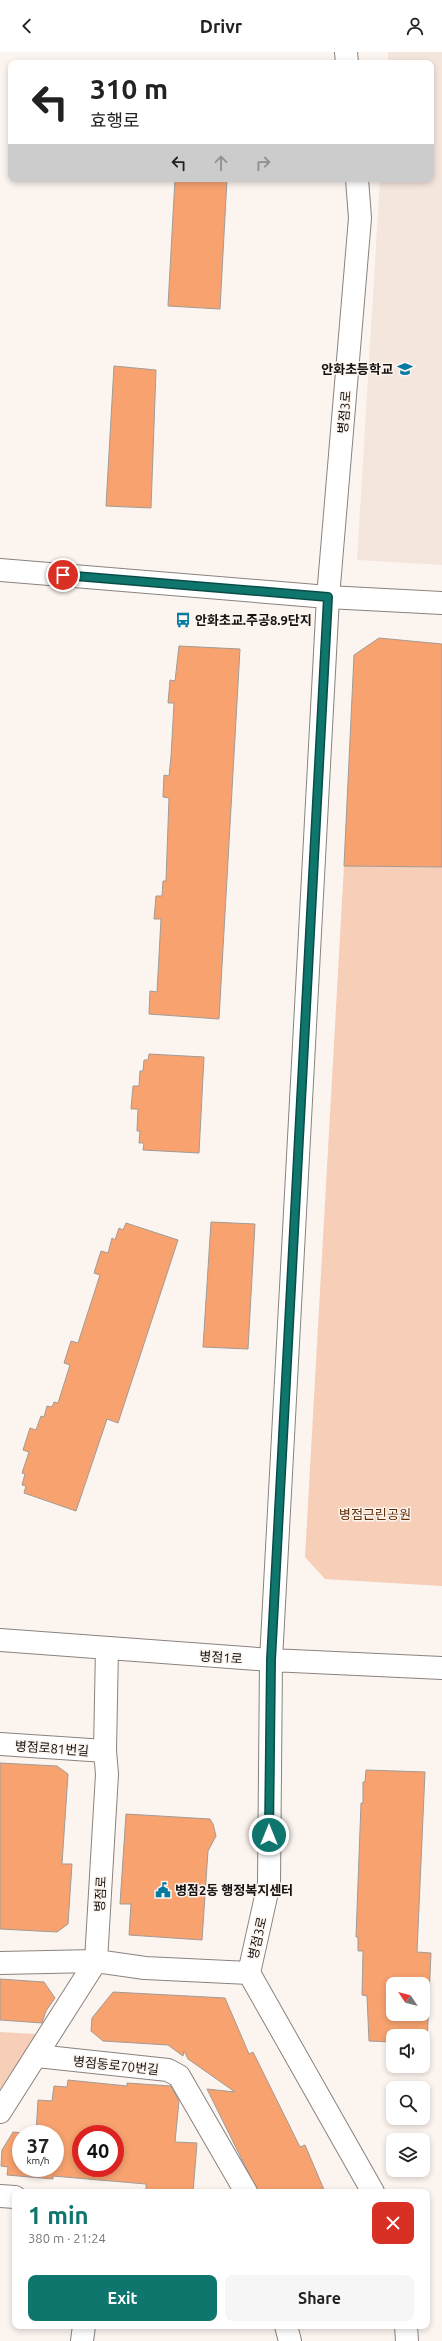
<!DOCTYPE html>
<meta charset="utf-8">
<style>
:root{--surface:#fff;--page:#f6f6f6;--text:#222;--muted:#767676;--accent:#0f766e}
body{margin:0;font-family:Ubuntu,"Noto Sans KR",sans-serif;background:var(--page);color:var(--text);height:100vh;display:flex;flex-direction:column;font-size:15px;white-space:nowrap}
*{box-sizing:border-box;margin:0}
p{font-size:13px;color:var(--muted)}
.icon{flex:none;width:22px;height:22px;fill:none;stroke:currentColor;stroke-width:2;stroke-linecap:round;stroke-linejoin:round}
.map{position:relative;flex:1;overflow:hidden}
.panel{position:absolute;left:12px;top:2137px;width:418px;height:140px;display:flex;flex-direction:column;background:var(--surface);border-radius:8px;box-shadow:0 2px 6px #0003}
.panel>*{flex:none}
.banner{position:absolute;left:8px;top:8px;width:426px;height:122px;border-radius:8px;box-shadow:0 2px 6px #0003;background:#fff;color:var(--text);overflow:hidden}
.needle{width:26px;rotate:305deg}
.tools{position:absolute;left:386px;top:1925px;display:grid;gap:8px}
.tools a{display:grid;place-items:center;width:44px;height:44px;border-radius:8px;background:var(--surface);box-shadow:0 2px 6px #0003;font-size:20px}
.speed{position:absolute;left:12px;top:2073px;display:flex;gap:8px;font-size:20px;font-weight:700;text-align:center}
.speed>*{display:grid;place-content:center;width:52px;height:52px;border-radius:50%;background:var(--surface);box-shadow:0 2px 6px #0003;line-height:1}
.speed small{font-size:10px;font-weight:400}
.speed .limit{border:6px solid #d22;background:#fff;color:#111}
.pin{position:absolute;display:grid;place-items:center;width:34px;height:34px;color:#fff;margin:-17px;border:2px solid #fff;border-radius:50%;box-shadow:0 1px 4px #0007}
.me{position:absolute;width:44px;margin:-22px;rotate:0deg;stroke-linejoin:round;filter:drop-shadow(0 0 3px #0008)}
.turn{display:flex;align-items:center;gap:14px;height:84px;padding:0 16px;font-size:18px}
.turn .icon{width:52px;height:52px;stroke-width:2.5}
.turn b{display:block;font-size:28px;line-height:34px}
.lanes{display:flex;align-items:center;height:38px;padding:0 16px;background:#0003;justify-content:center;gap:20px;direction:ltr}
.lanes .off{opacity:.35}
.round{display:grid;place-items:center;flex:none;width:42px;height:42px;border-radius:8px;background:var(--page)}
.summary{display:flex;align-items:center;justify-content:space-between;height:68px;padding:0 16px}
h1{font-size:24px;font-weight:600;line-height:30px;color:var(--accent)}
.primary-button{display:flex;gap:8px;margin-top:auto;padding:8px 16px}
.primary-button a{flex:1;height:46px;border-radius:8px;background:var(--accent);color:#fff;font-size:16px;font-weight:600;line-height:46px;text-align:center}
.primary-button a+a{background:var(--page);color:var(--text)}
header{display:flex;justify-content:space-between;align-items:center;height:52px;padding:0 16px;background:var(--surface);font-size:18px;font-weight:600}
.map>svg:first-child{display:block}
</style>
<header><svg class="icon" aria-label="back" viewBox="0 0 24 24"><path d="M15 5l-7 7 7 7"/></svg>Drivr<svg class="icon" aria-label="person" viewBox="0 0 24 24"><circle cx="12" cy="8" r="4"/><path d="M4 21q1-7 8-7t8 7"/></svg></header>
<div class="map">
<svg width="442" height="2289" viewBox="0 0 442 2289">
<rect width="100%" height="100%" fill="#fcf4ef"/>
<path fill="#f5e6dd" d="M388,0H442V513L357,508L380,127H431V11H388Z"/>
<path fill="#f7ceb8" d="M344,814L442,815V1534L325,1527L305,1505Z
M0,1980L36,1982L37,1998L0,2048Z"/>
<path fill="#f7a26f" stroke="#a39b96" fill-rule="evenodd" d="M175,127H227L220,257L168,254Z
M114,314L156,318L151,456L106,454Z
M379,586L442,592V815L344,814L354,603Z
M179,594L240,597L219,967L149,962L150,939L157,940L161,867H154L156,844H162L163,829H166L169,746L163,745L164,723L169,724L171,705L174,651H168L170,628L175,629Z
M149,1002L204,1005L199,1101L143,1098L144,1091H139L140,1079H137L138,1057H131L133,1034H139L140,1019H143L144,1008H148Z
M211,1170L255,1172L248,1297L203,1295Z
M126,1171L178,1188L118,1371L107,1367L76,1459L24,1441L26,1434L22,1433L25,1422L22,1421L29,1400L23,1398L30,1376L36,1378L41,1364L44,1365L47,1354L52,1355L54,1350L58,1351L70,1313L64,1311L71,1289L78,1291L100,1223L94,1221L101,1199L108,1201L112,1186L115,1188L119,1176L123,1178Z
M0,1711L57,1714L68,1722L62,1812H72L68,1872L57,1880L0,1877Z
M366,1718L425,1720L417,1900L431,1901L427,1992H423V1984H393V1990L369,1989L367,1944L362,1943L363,1899H358V1885H356L361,1751H363V1730H365ZM393,1932H423V1962H393Z
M126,1762L210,1767L213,1772L216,1784L208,1799L202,1888L129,1883L131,1852H120Z
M0,1927L44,1930L55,1946L46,1959L42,1971L0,1968Z
M113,1940L225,1946L249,2002L253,2000L300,2095L305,2093L325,2140H258L207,2037L235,2040L188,2007L184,1999L183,2004L168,1993L103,1989L91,1979L92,1966Z
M68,2028L127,2034V2031L171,2034L179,2049L175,2090L197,2091L193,2140L146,2139V2132L53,2124V2127L7,2123L8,2115L1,2114L2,2098L13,2080L36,2082L38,2048L52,2049L54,2034L67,2035ZM21,2082H55V2116H21ZM81,2082H115V2116H81Z"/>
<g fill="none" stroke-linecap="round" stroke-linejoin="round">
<g stroke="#8a827e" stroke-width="24">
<path id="minor" d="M346,0L347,11
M357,127L360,166L328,545L271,1608L269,1831L249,1921L373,2140
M0,518L328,545L442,551
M0,1588L271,1608L442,1616
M0,1692L105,1699
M0,1911L96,1909L145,1916L249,1921
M37,2004L168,2018L179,2024L246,2140
M0,2060L96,1909L107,1722L105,1699L107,1596
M0,2144L15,2145
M286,2274L290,2289
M406,2274L407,2289
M82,2289L84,2274"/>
</g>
<use href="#minor" stroke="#fff" stroke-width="22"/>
</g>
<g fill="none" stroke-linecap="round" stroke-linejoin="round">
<g stroke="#0a4d48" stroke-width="10">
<path id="route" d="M63,523L328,545L271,1608L269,1783"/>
</g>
<use href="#route" stroke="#0f766e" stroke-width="7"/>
</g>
<defs>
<g id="school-bare" transform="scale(1.2)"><path d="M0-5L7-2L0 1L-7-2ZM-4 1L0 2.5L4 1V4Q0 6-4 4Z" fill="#067aa3" stroke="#fcf4ef" stroke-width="2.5" paint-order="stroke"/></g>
<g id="bus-bare" transform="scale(1.2)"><path d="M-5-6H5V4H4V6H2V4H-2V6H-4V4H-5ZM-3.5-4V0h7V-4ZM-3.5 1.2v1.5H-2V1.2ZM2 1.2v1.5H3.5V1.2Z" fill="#067aa3" stroke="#fcf4ef" stroke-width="2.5" paint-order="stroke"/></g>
<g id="civic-bare" transform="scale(1.2)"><path d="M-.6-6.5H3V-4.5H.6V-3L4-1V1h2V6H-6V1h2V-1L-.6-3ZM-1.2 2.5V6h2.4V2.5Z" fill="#067aa3" stroke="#fcf4ef" stroke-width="2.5" paint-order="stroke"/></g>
</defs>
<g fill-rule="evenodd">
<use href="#school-bare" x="405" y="317"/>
<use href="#bus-bare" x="183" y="568"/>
<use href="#civic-bare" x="163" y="1838"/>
</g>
<g text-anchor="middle" stroke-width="3" stroke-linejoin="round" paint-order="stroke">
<g font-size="13" font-weight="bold" fill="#151311" stroke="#fcf4ef" text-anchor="start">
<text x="393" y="322" text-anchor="end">안화초등학교</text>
<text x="195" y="573">안화초교.주공8.9단지</text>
<text x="175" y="1843">병점2동 행정복지센터</text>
</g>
<g font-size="13" fill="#151311" stroke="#fcf4ef">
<text transform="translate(344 360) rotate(-85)" y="5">병점3로</text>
<text transform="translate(221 1605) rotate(4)" y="5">병점1로</text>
<text transform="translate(52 1696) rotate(4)" y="5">병점로81번길</text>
<text transform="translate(100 1842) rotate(-87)" y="5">병점로</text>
<text transform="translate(257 1886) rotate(-77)" y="5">병점3로</text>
<text transform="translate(116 2013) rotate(6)" y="5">병점동로70번길</text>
</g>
<g font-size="13" fill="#632d06" stroke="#fcf4ef">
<text x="375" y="1467">병점근린공원</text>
</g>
</g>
</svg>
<div class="tools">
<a><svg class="needle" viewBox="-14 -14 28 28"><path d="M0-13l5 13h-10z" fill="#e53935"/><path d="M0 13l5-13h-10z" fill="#767676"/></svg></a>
<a><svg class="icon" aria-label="sound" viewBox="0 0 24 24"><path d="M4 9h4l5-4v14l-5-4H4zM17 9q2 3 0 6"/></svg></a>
<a><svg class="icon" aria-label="search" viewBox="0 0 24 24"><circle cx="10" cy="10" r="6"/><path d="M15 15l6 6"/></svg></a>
<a><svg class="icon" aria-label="layers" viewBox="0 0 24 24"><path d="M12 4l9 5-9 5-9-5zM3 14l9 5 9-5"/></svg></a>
</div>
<div class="speed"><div>37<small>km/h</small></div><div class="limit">40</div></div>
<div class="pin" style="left:63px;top:523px;background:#d93025"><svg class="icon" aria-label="arrive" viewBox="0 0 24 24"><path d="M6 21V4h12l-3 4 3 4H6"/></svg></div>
<svg class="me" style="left:269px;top:1783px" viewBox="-20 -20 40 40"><circle r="17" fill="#0f766e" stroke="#fff" stroke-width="3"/><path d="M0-11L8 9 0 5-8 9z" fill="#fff"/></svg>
<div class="banner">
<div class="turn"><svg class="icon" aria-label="left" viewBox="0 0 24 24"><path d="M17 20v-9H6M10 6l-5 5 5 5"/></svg><div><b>310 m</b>효행로</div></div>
<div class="lanes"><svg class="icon" aria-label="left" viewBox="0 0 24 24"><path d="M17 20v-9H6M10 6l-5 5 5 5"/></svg><svg class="icon off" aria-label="ahead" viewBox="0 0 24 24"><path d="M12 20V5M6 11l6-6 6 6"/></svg><svg class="icon off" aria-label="right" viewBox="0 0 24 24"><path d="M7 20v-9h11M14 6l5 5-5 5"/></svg></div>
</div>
<section class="panel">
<div class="summary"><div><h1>1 min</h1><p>380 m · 21:24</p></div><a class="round" style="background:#d93025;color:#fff"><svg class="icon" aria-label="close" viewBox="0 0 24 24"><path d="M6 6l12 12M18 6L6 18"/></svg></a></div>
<div class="primary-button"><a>Exit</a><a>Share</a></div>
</section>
</div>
